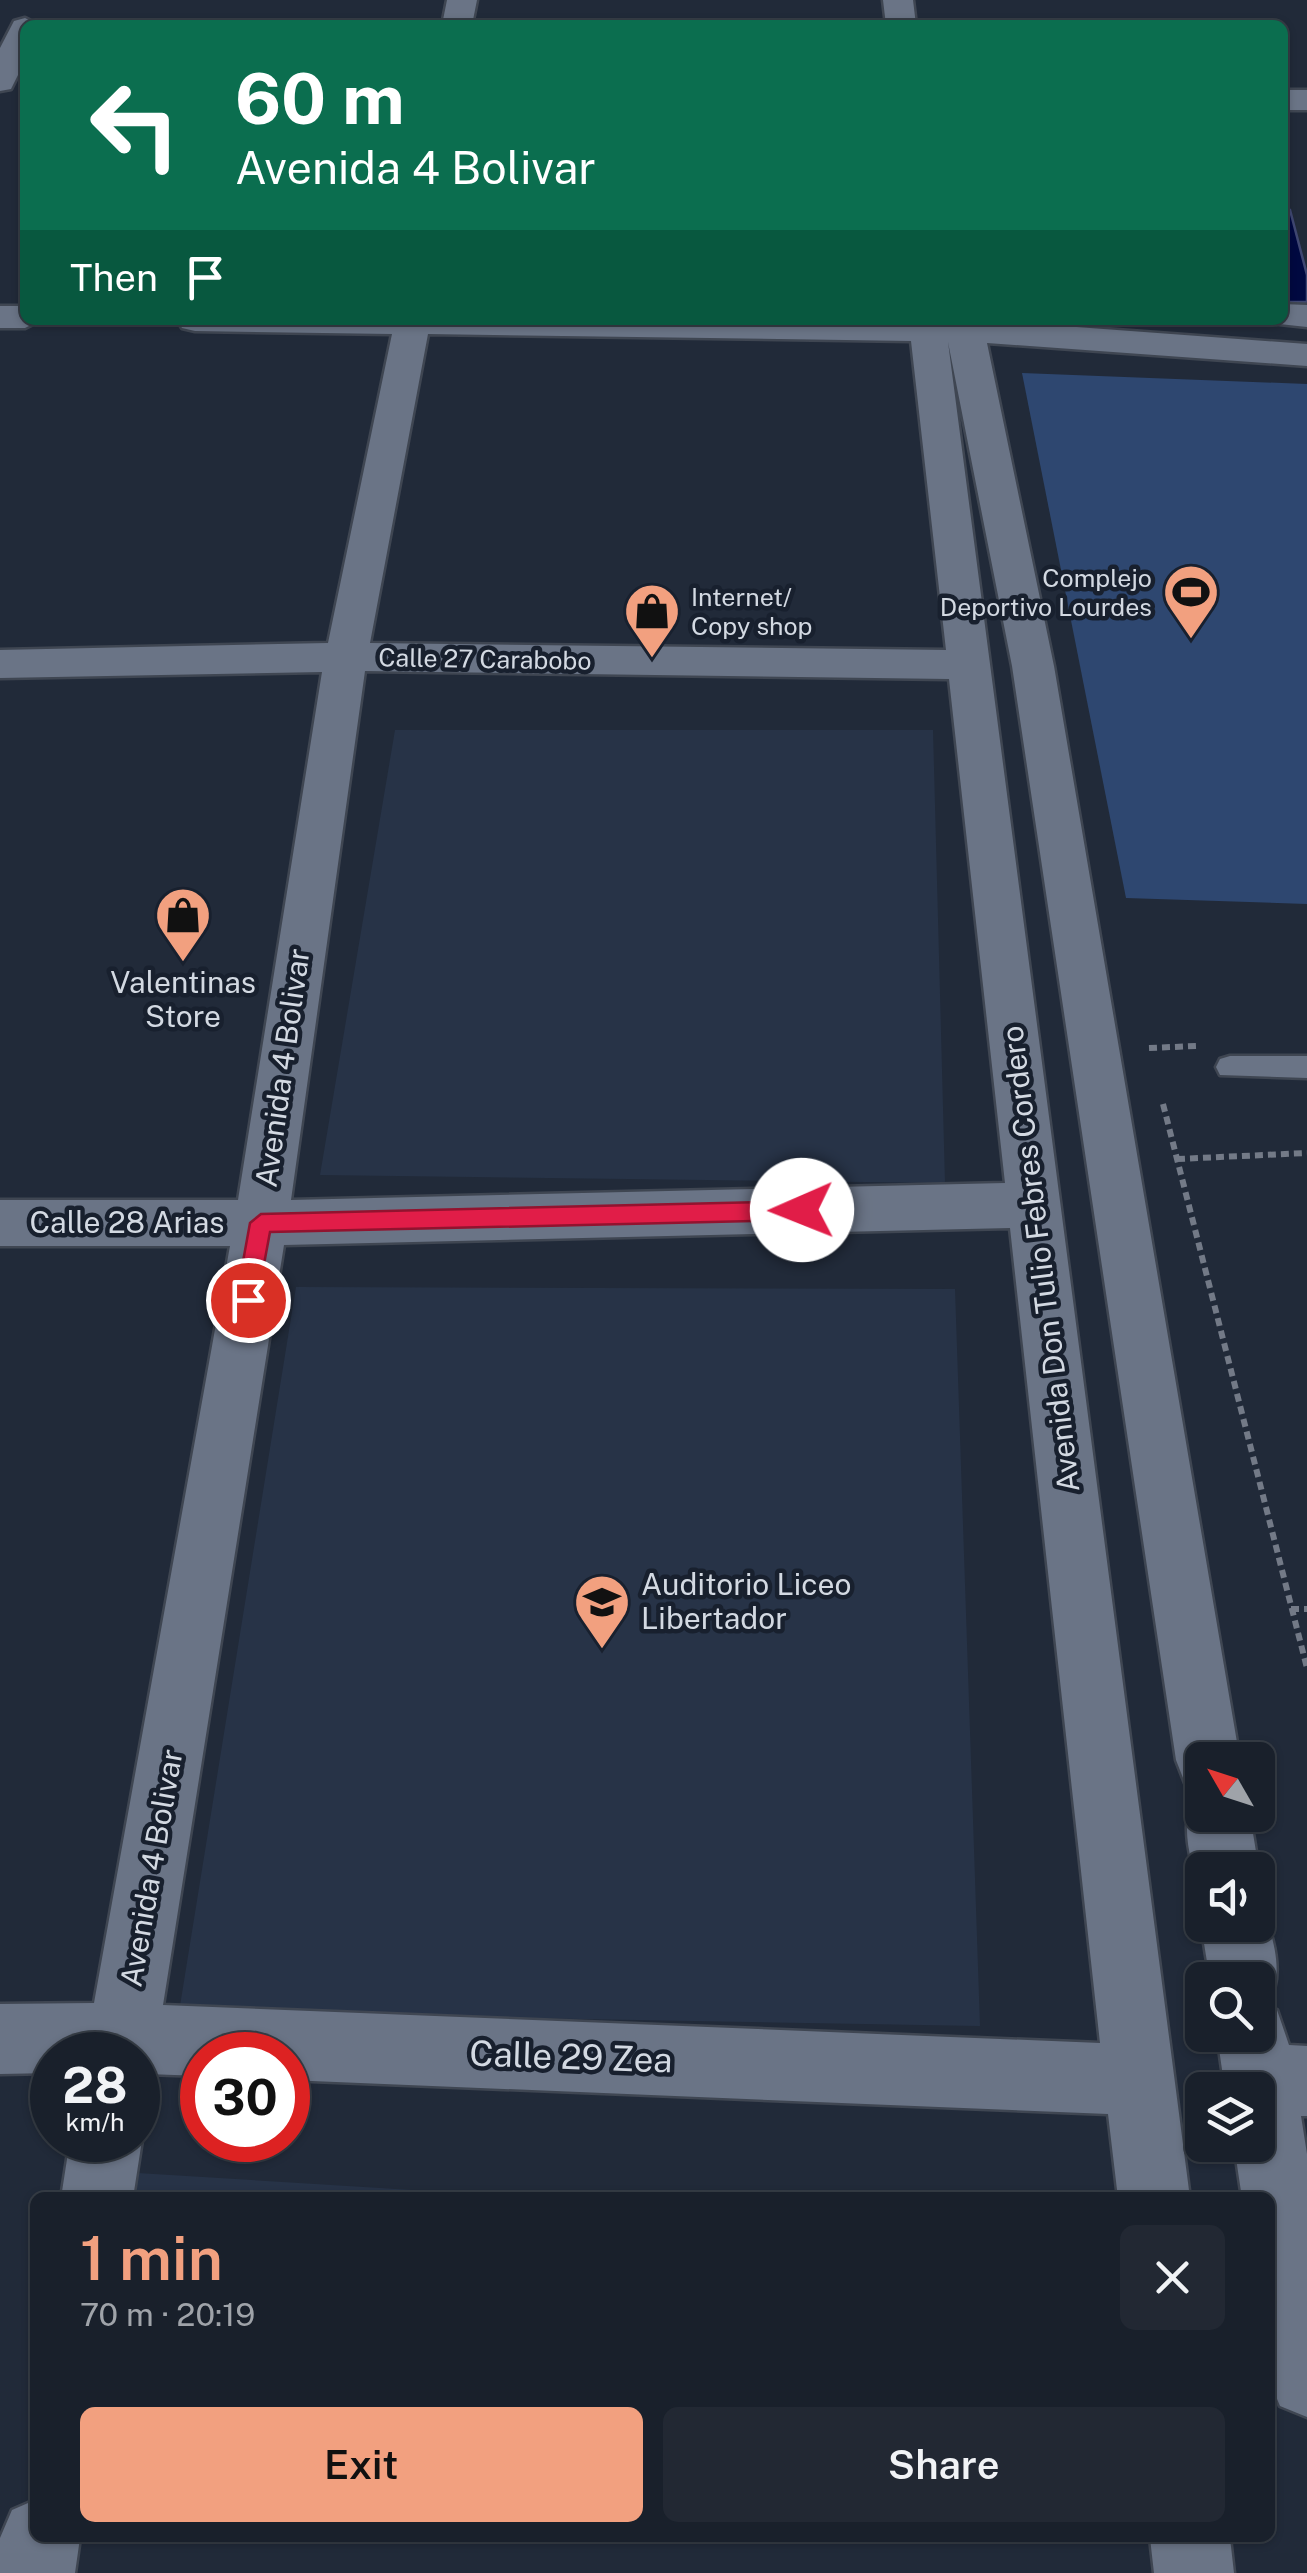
<!DOCTYPE html>
<meta charset="utf-8">
<style>
:root{--surface:#19202b;--page:#222833;--text:#f1f3f6;--muted:#9fa3a9;--line:#373e47;--accent:#f2a07f}
body{margin:0;font-family:"Public Sans",sans-serif;background:var(--page);color:var(--text);height:100vh;display:flex;flex-direction:column;font-size:38px;white-space:nowrap}
*{box-sizing:border-box;margin:0}
p{font-size:32px;color:var(--muted)}
.icon{flex:none;width:55px;height:55px;fill:none;stroke:currentColor;stroke-width:2;stroke-linecap:round;stroke-linejoin:round}
.map{position:relative;flex:1;overflow:hidden}
.details{position:absolute;left:30px;top:2192px;width:1245px;height:350px;display:flex;flex-direction:column;background:var(--surface);border-radius:15px;box-shadow:0 2px 8px #0004,0 0 0 2px var(--line)}
.details>*{flex:none}
.hud{position:absolute;left:20px;top:20px;width:1268px;height:305px;border-radius:15px;box-shadow:0 2px 8px #0004,0 0 0 2px var(--line);background:#0b6e4f;color:#fff;overflow:hidden}
.needle{width:65px;rotate:309deg}
.fabs{position:absolute;left:1185px;top:1742px;display:grid;gap:20px}
.fabs a{display:grid;place-items:center;width:90px;height:90px;border-radius:15px;background:var(--surface);box-shadow:0 2px 8px #0004,0 0 0 2px var(--line);font-size:50px}
.speed{position:absolute;left:30px;top:2032px;display:flex;gap:20px;font-size:50px;font-weight:700;text-align:center}
.speed>*{display:grid;place-content:center;width:130px;height:130px;border-radius:50%;background:var(--surface);box-shadow:0 2px 8px #0004,0 0 0 2px var(--line);line-height:1}
.speed small{font-size:25px;font-weight:400}
.speed .limit{border:15px solid #d22;background:#fff;color:#111}
.pin{position:absolute;display:grid;place-items:center;width:85px;height:85px;color:#fff;margin:-42px;border:5px solid #fff;border-radius:50%;box-shadow:0 2px 10px #0007}
.me{position:absolute;width:110px;margin:-55px;rotate:269deg;stroke-linejoin:round;filter:drop-shadow(0 0 8px #0008)}
.turn{display:flex;align-items:center;gap:35px;height:210px;padding:0 50px;font-size:45px}
.turn .icon{width:130px;height:130px;stroke-width:2.5}
.turn b{display:block;font-size:70px;line-height:85px}
.then{display:flex;align-items:center;height:95px;padding:0 50px;background:#0003;gap:20px;font-size:38px}
.round{display:grid;place-items:center;flex:none;width:105px;height:105px;border-radius:15px;background:var(--page)}
.overview{display:flex;align-items:center;justify-content:space-between;height:170px;padding:0 50px}
h1{font-size:60px;font-weight:600;line-height:75px;color:var(--accent)}
.action{display:flex;gap:20px;margin-top:auto;padding:20px 50px}
.action a{flex:1;height:115px;border-radius:15px;background:var(--accent);color:#111;font-size:40px;font-weight:600;line-height:115px;text-align:center}
.action a+a{background:var(--page);color:var(--text)}
.map>svg:first-child{display:block}
</style>
<div class="map">
<svg width="1307" height="2573" viewBox="0 0 1307 2573">
<rect width="100%" height="100%" fill="#212a39"/>
<path fill="#273347" d="M395,730H933L945,1183L320,1175Z
M296,1287L955,1289L980,2026L179,2012Z
M105,2171L527,2197L101,2198Z"/>
<path fill="#2e4770" d="M1022,373L1307,384V904L1126,898Z"/>
<path fill="#000940" stroke="#3f4771" stroke-width="2.5" d="M1283,210H1290L1307,275V302H1283Z"/>
<g fill="none" stroke-linecap="round" stroke-linejoin="round">
<g stroke="#3f4652" stroke-width="5">
<path id="lane" d="M1230,1056H1307V1078L1220,1075L1216,1067L1220,1059Z"/>
</g>
<g stroke="#3f4652" stroke-width="5">
<path id="street" d="M447,0H477L472,25H442Z
M883,0H913L916,25H886Z
M25,18L39,25H25V61L11,89L0,91V48L14,21Z
M1282,90H1307V110H1282Z
M1282,304L1307,305V327L1269,323L1282,320Z
M0,306H25V320H41L25,328H0Z
M177,320H982L1307,344V366L987,343L1054,666L1240,1760H1202V1815H1250L1259,1870L1258,1874V1870H1202V1893C1189,1860 1180,1825 1194,1792L1201,1789L1185,1783L1176,1760L1012,666L948,342L1190,2198H1118L1108,2114L288,2080V2055H202V2076L147,2074L138,2083V2055H52V2073L0,2074V2004L94,2003L230,1246H0V1200H238L322,672L0,678V650L328,643L392,334L195,331L182,328ZM428,334L911,341L946,650L370,643ZM365,671L949,679L1005,1183L291,1200ZM1010,1228L1100,2043L163,2005L284,1245Z
M1259,1901C1272,1932 1288,1978 1265,2006L1277,2010L1289,2045L1307,2046V2116H1301L1307,2154V2417L1280,2406L1270,2382V2198H1242L1234,2145H1258V2090H1225L1217,2035H1258V1980H1210L1201,1925H1258Z
M138,2129L142,2140L133,2198H61L70,2140H138Z
M35,2500V2538H80L75,2573H0V2538L12,2510Z
M1150,2538H1230L1234,2573H1154Z"/>
</g>
<path stroke="#737a87" stroke-width="6" stroke-dasharray="8 5" stroke-linecap="butt" d="M1149,1048L1196,1046
M1163,1104L1307,1668
M1177,1159L1307,1153
M1291,1609H1307"/>
<use href="#lane" fill="#6a7486" fill-rule="evenodd"/>
<use href="#street" fill="#6a7486" fill-rule="evenodd"/>
</g>
<path fill="#e11d48" stroke="#92132f" stroke-width="2.5" d="M802,1201L813,1210L802,1220L270,1232L256,1307L248,1310L236,1300L250,1223L261,1214Z"/>
<defs>
<g id="stadium-pin" transform="scale(2.875)"><path d="M0 17L-7.5 6A9.5 9.5 0 1 1 7.5 6Z" fill="#f2a07f" stroke="#18202e"/><path d="M0-5a6.5 5 0 1 0 0 10a6.5 5 0 1 0 0-10ZM-3.5-1.8h7v3.6h-7Z" fill="#111"/></g>
<g id="shop-pin" transform="scale(2.875)"><path d="M0 17L-7.5 6A9.5 9.5 0 1 1 7.5 6Z" fill="#f2a07f" stroke="#18202e"/><path d="M-5-2.5h2.3a2.7 3.5 0 0 1 5.4 0H5L5.5 6h-11ZM-1.5-2.5h3a1.5 2.3 0 0 0-3 0Z" fill="#111"/></g>
<g id="school-pin" transform="scale(2.875)"><path d="M0 17L-7.5 6A9.5 9.5 0 1 1 7.5 6Z" fill="#f2a07f" stroke="#18202e"/><path d="M0-5L7-2L0 1L-7-2ZM-4 1L0 2.5L4 1V4Q0 6-4 4Z" fill="#111"/></g>
</defs>
<g fill-rule="evenodd">
<use href="#stadium-pin" x="1191" y="592"/>
<use href="#shop-pin" x="652" y="611"/>
<use href="#shop-pin" x="183" y="915"/>
<use href="#school-pin" x="602" y="1602"/>
</g>
<g text-anchor="middle" stroke-width="9" stroke-linejoin="round" paint-order="stroke">
<g font-size="25" fill="#d3d9e2" stroke="#18202e" text-anchor="end">
<text x="1152" y="587">Complejo<tspan x="1152" dy="29">Deportivo Lourdes</tspan></text>
<text x="691" y="606" text-anchor="start">Internet/<tspan x="691" dy="29">Copy shop</tspan></text>
</g>
<g font-size="25" fill="#d3d9e2" stroke="#18202e">
<text transform="translate(485 659) rotate(1)" y="9">Calle 27 Carabobo</text>
</g>
<g font-size="30" fill="#d3d9e2" stroke="#18202e">
<text x="183" y="993">Valentinas<tspan x="183" dy="34">Store</tspan></text>
<text x="641" y="1595" text-anchor="start">Auditorio Liceo<tspan x="641" dy="34">Libertador</tspan></text>
</g>
<g font-size="30" fill="#d3d9e2" stroke="#18202e">
<text transform="translate(283 1068) rotate(-82)" y="10">Avenida 4 Bolivar</text>
<text x="127" y="1233">Calle 28 Arias</text>
<text transform="translate(1041 1259) rotate(-97)" y="10">Avenida Don Tulio Febres Cordero</text>
<text transform="translate(152 1868) rotate(-80)" y="10">Avenida 4 Bolivar</text>
</g>
<g font-size="35" fill="#d3d9e2" stroke="#18202e">
<text transform="translate(571 2057) rotate(2)" y="12">Calle 29 Zea</text>
</g>
</g>
</svg>
<div class="fabs">
<a><svg class="needle" viewBox="-14 -14 28 28"><path d="M0-13l5 13h-10z" fill="#e53935"/><path d="M0 13l5-13h-10z" fill="#9fa3a9"/></svg></a>
<a><svg class="icon" aria-label="sound" viewBox="0 0 24 24"><path d="M4 9h4l5-4v14l-5-4H4zM17 9q2 3 0 6"/></svg></a>
<a><svg class="icon" aria-label="search" viewBox="0 0 24 24"><circle cx="10" cy="10" r="6"/><path d="M15 15l6 6"/></svg></a>
<a><svg class="icon" aria-label="layers" viewBox="0 0 24 24"><path d="M12 4l9 5-9 5-9-5zM3 14l9 5 9-5"/></svg></a>
</div>
<div class="speed"><div>28<small>km/h</small></div><div class="limit">30</div></div>
<div class="pin" style="left:248px;top:1300px;background:#d93025"><svg class="icon" aria-label="arrive" viewBox="0 0 24 24"><path d="M6 21V4h12l-3 4 3 4H6"/></svg></div>
<svg class="me" style="left:802px;top:1210px" viewBox="-20 -20 40 40"><circle r="19" fill="#fff"/><path d="M0-13L10 11 0 6-10 11z" fill="#e11d48"/></svg>
<div class="hud">
<div class="turn"><svg class="icon" aria-label="left" viewBox="0 0 24 24"><path d="M17 20v-9H6M10 6l-5 5 5 5"/></svg><div><b>60 m</b>Avenida 4 Bolivar</div></div>
<div class="then">Then<svg class="icon" aria-label="arrive" viewBox="0 0 24 24"><path d="M6 21V4h12l-3 4 3 4H6"/></svg></div>
</div>
<section class="details">
<div class="overview"><div><h1>1 min</h1><p>70 m · 20:19</p></div><a class="round"><svg class="icon" aria-label="close" viewBox="0 0 24 24"><path d="M6 6l12 12M18 6L6 18"/></svg></a></div>
<div class="action"><a>Exit</a><a>Share</a></div>
</section>
</div>
